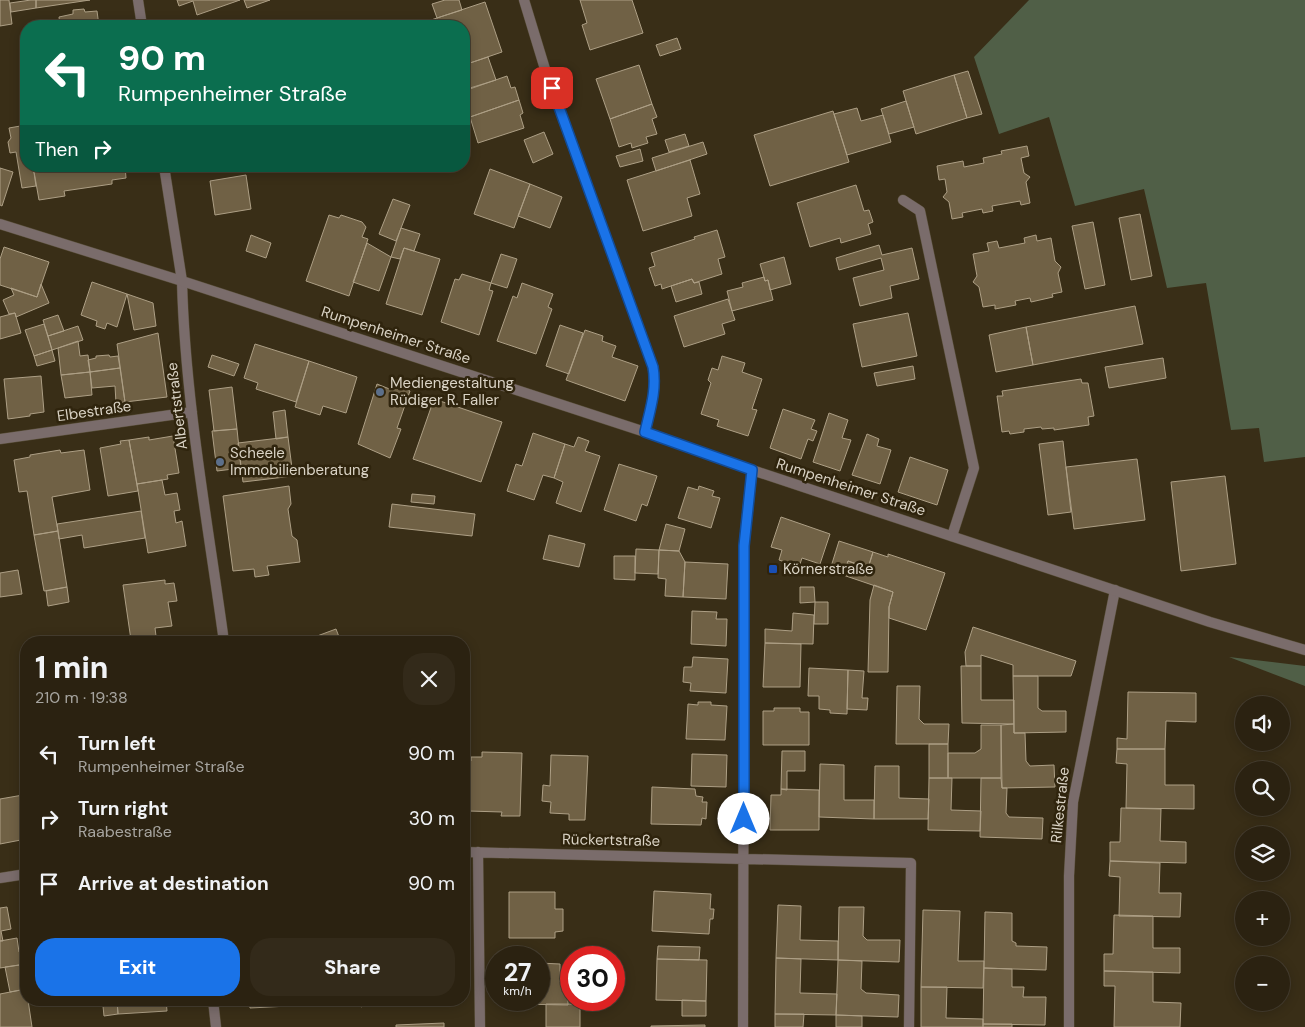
<!DOCTYPE html>
<meta charset="utf-8">
<style>
:root{--surface:#2b2211;--page:#332a1a;--text:#f1f3f6;--muted:#a6a49f;--line:#473f31;--accent:#1a73e8}
body{margin:0;font-family:"DM Sans",sans-serif;background:var(--page);color:var(--text);height:100vh;display:flex;flex-direction:column;font-size:19px;white-space:nowrap}
*{box-sizing:border-box;margin:0}
p{font-size:16px;color:var(--muted)}
.icon{flex:none;width:28px;height:28px;fill:none;stroke:currentColor;stroke-width:2;stroke-linecap:round;stroke-linejoin:round}
.map{position:relative;flex:1;overflow:hidden}
.panel{position:absolute;left:20px;top:636px;width:450px;height:370px;display:flex;flex-direction:column;background:var(--surface);border-radius:20px;box-shadow:0 2px 12px #0003,0 0 0 1px var(--line)}
.panel>*{flex:none}
.guide{position:absolute;left:20px;top:20px;width:450px;height:152px;border-radius:20px;box-shadow:0 2px 12px #0003,0 0 0 1px var(--line);background:#0b6e4f;color:#fff;overflow:hidden}
.tools{position:absolute;left:1235px;top:696px;display:grid;gap:10px}
.tools a{display:grid;place-items:center;width:55px;height:55px;border-radius:50%;background:var(--surface);box-shadow:0 2px 12px #0003,0 0 0 1px var(--line);font-size:25px}
.speed{position:absolute;left:485px;top:946px;display:flex;gap:10px;font-size:25px;font-weight:700;text-align:center}
.speed>*{display:grid;place-content:center;width:65px;height:65px;border-radius:50%;background:var(--surface);box-shadow:0 2px 12px #0003,0 0 0 1px var(--line);line-height:1}
.speed small{font-size:12px;font-weight:400}
.speed .limit{border:8px solid #d22;background:#fff;color:#111}
.pin{position:absolute;display:grid;place-items:center;width:42px;height:42px;color:#fff;margin:-21px;border-radius:10px;box-shadow:0 2px 8px #0006}
.me{position:absolute;width:55px;margin:-28px;rotate:0deg;stroke-linejoin:round;filter:drop-shadow(0 0 4px #0008)}
.turn{display:flex;align-items:center;gap:18px;height:105px;padding:0 15px;font-size:22px}
.turn .icon{width:65px;height:65px;stroke-width:2.5}
.turn b{display:block;font-size:35px;line-height:42px}
.then{display:flex;align-items:center;height:48px;padding:0 15px;background:#0003;gap:10px;font-size:19px}
.round{display:grid;place-items:center;flex:none;width:52px;height:52px;border-radius:20px;background:var(--page)}
.overview{display:flex;align-items:center;justify-content:space-between;height:85px;padding:0 15px}
h1{font-size:30px;font-weight:800;line-height:38px}
.primary-button{display:flex;gap:10px;margin-top:auto;padding:10px 15px}
.primary-button a{flex:1;height:58px;border-radius:20px;background:var(--accent);color:#fff;font-size:20px;font-weight:800;line-height:58px;text-align:center}
.primary-button a+a{background:var(--page);color:var(--text)}
ul{padding:0;list-style:none}
li{display:flex;align-items:center;gap:15px;height:65px;padding:0 15px}
li div{flex:1}
li b{display:block;font-size:19px}
li em{font-style:normal}
.map>svg:first-child{display:block}
</style>
<div class="map">
<svg width="1305" height="1027" viewBox="0 0 1305 1027">
<rect width="100%" height="100%" fill="#392e17"/>
<path fill="#505f47" d="M1029,0H1305V457L1264,462L1259,428L1231,430L1206,283L1167,288L1144,189L1075,206L1049,117L999,134L974,57Z
M1229,657L1305,666V686Z"/>
<path fill="#706145" stroke="#ad9f85" d="M0,0H9L12,24L0,26Z
M31,0H36V8L11,12L10,3Z
M36,0H90L36,8Z
M177,0H240L197,15L193,1L179,6Z
M244,0H270L247,8Z
M445,0H459L462,10L437,18L432,4Z
M580,0H632L643,33L590,50L582,25L587,23Z
M485,2L502,52L464,65V26H433L431,20Z
M84,9L85,12L97,11L99,26H60L59,17L73,14V10Z
M677,38L681,49L660,56L656,45Z
M488,57L496,80L470,88L464,65Z
M639,65L652,104L610,119L596,79Z
M968,71L982,114L967,118L954,75Z
M954,75L967,118L916,134L903,91Z
M507,76L511,88L515,87L519,100L470,117L464,100V91Z
M519,100L523,113L520,115L524,128L478,143L470,117Z
M906,101L914,127L889,134L881,109Z
M652,104L657,117L652,119L657,134L646,137L648,143L632,148L631,143L619,147L610,119Z
M857,108L861,121L883,115L891,142L847,155L834,114Z
M833,111L849,162L770,186L754,135Z
M26,125V166H33L36,186L22,188L16,152L10,153L8,142L11,138L9,128Z
M544,132L553,154L533,163L524,140Z
M685,134L689,146L669,152L665,140Z
M703,142L707,154L656,171L652,158Z
M1027,146L1029,156L1021,158L1024,173L1030,177L1026,182L1030,203L1021,205L1020,201L992,206L993,211L983,213L982,209L962,213L963,217L952,219L949,202L943,197L947,192L945,179L939,180L937,166L963,161L964,167L984,163L983,158L1002,154L1001,151Z
M640,149L643,161L620,167L616,156Z
M690,160L700,194L687,198L692,216L643,231L627,180Z
M33,166H125L126,178L112,180V184L64,191L65,196L39,200Z
M0,168L13,172L2,206L0,205Z
M490,169L530,184L514,228L474,214Z
M246,175L251,209L215,215L210,181Z
M530,184L562,197L550,228L518,216Z
M856,185L864,211L869,210L873,222L868,224L871,234L841,243L840,238L810,247L797,203Z
M393,199L410,205L396,241L379,234Z
M1140,214L1152,276L1131,280L1119,218Z
M329,215L339,218L341,215L362,222L366,227L362,237L368,239L349,296L306,281Z
M1093,222L1105,285L1085,289L1072,226Z
M401,228L420,234L414,251L404,248L400,259L391,257Z
M717,230L725,257L718,259L722,274L694,283L692,279L662,289L661,284L655,286L649,268L655,266L651,253L695,239L694,237Z
M251,235L271,243L266,258L246,251Z
M1036,235L1037,241L1051,238L1055,261L1061,267L1058,273L1062,292L1052,294L1053,297L1031,302L1030,298L1015,301L1016,305L995,309V305L983,307L979,287L973,282L977,276L973,254L989,251L987,243L997,241L999,248L1025,243L1024,238Z
M367,243L391,257L379,291L353,282Z
M879,245L882,255L912,248L919,279L890,286L892,298L860,306L853,278L884,270L881,258L839,270L836,258Z
M4,247L49,262L37,297L0,285V259Z
M404,248L440,259L422,315L386,304Z
M501,254L517,259L507,288L491,283Z
M784,257L791,284L770,290L768,280L765,281L760,264Z
M462,274L491,283L489,290L493,291L479,335L441,322L455,279L459,280Z
M764,277L765,281L768,280L773,300L732,311L727,291L743,287L742,283Z
M692,279L694,283L699,282L702,294L676,302L671,286Z
M92,282L127,294L117,327L107,323L105,329L96,326L97,321L81,315Z
M522,283L553,294L548,307L552,309L536,354L497,341L513,296L517,298Z
M41,284L49,303L16,317L15,313L9,314L3,300L14,295L11,288L37,297Z
M127,294L153,303L156,326L134,330Z
M728,299L735,320L722,324L725,334L684,347L674,316Z
M1135,306L1143,344L1033,365L1026,327Z
M15,313L21,333L0,339V317Z
M908,313L917,356L862,367L853,324Z
M58,315L64,331L48,336L43,320Z
M44,324L52,350L34,356L25,330Z
M560,325L583,333L569,374L546,366Z
M78,326L83,340L52,350L48,336Z
M1026,327L1033,365L996,372L989,335Z
M585,330L603,336L602,341L616,346L612,357L638,366L625,401L566,380Z
M158,333L167,397L125,402L117,344Z
M78,341L80,356L88,355L90,372L61,375L58,348Z
M255,344L309,361L296,402L256,389L258,383L244,378Z
M52,350L55,361L37,366L34,356Z
M109,355L110,357L118,356L120,368L90,372L88,360L96,358V356Z
M212,355L239,364L234,376L208,367Z
M722,356L745,363L742,372L762,379L752,409L757,410L748,436L717,426L719,420L701,414L711,383L708,380L712,368L718,370Z
M1163,358L1166,378L1109,388L1105,367Z
M309,361L357,377L346,413L323,406L320,415L295,407Z
M913,366L915,379L877,386L874,373Z
M120,368L125,402L116,403L115,386L92,388L90,372Z
M90,372L92,395L65,398L61,375Z
M41,376L44,412L30,414V416L8,419L4,379Z
M1081,379L1082,383H1088L1094,416L1088,417L1089,425L1054,430V428L1042,429L1041,427L1024,429V432L1010,434L1009,431L1002,432L997,396H1003L1002,391Z
M377,384L392,390L394,385L410,391L397,428L401,429L390,458L358,444Z
M232,387L237,429L214,431L209,390Z
M434,399L502,422L481,482L413,459Z
M783,409L815,420L811,429L817,431L813,441L808,439L801,459L770,448Z
M285,410L288,437L276,439L273,412Z
M829,413L848,420L842,438L851,440L840,471L813,462Z
M237,429L241,468L217,471L212,431Z
M533,433L565,444L554,478L543,475L534,500L507,491L516,464L522,466Z
M867,434L879,439L877,446L891,450L880,484L852,475Z
M173,436L179,473L167,475L168,479L137,484L129,440L149,437V440Z
M288,437L293,476L243,482L238,443Z
M578,437L589,441L585,451L600,456L581,512L556,503L563,482L554,478L565,444L574,447Z
M129,440L138,491L108,496L100,448L121,444L120,441Z
M1063,441L1071,512L1048,515L1039,444Z
M60,450L61,453L84,450L90,490L52,497L58,531L34,535L27,491L19,492L14,460L30,457V455Z
M910,457L948,470L937,505L898,492Z
M1137,459L1145,520L1074,529L1066,467Z
M619,464L657,476L647,506L642,504L636,521L604,510Z
M1225,476L1236,564L1181,571L1171,482Z
M162,480L165,495L177,493L180,510L174,511L176,523L182,521L186,546L148,553L137,484Z
M289,486L291,504L288,509L292,536L297,540L300,562L267,566L269,575L255,577L254,569L233,571L223,496Z
M699,486L714,491L712,496L720,498L711,528L678,518L688,487L698,490Z
M412,494L435,496L434,504L411,502Z
M392,504L475,514L472,536L389,527Z
M141,511L145,538L84,548L82,535L59,539L57,524Z
M781,517L830,534L820,564L802,558L799,567L779,560L782,550L771,547Z
M666,524L685,529L679,551L659,550Z
M58,531L67,587L44,591L34,535Z
M549,535L585,544L579,567L543,559Z
M839,541L873,552L868,568L848,561L843,575L830,570Z
M636,549L659,550L658,574L635,573Z
M659,550L679,551L685,562L683,597L665,596L666,579L658,578Z
M873,552L888,557V554L945,573L926,630L889,618V607L893,592L843,575L848,561L868,568Z
M614,556H635V580L614,579Z
M685,562L728,564L726,599L683,597Z
M18,570L22,594L0,597V573Z
M165,580V584L174,583L177,601L168,602L172,626L155,628L156,636L131,640L123,585Z
M874,585L893,592L889,607L888,672H868L870,600Z
M67,587L69,602L48,606L46,591Z
M800,587H814L815,602L800,603Z
M815,602H828V624H814Z
M692,611L717,612L716,619H727L726,646L691,644Z
M793,613L814,615L813,644L765,643V629L792,631Z
M973,627L1076,661L1071,676H1013V665L981,655V666H966L965,652Z
M336,629L341,642H301Z
M765,643L801,644L800,687H763Z
M693,657L728,659L726,693L690,691L691,683L683,682L684,667H692Z
M961,666H981V700H1014V724L962,723Z
M809,668L848,670L847,714L830,713V710L819,709V696H808Z
M848,670L864,671L862,698H868L867,710L847,709Z
M1013,676H1038V708L1042,711H1066V732L1014,733Z
M897,686H920L919,719L924,724H949L948,744H896Z
M1128,692L1196,693V722L1166,721L1165,749H1117V738L1127,739Z
M698,702H711V705L727,706L725,740L686,739L688,704L698,705Z
M774,708H800V712H809V745H763V711H774Z
M1014,724V733H1025L1026,761L1030,766L1054,765L1055,787L1002,788L1001,725Z
M981,725H1001V778H948V753H975L981,749Z
M929,744H948V778H929Z
M1117,749H1165V785H1194V809L1126,808L1127,764L1116,763Z
M782,751H805V771H787V790L781,789Z
M482,752L522,753L520,816H501L502,812L468,811V805L464,804V761H471V757H482Z
M692,754L727,755L726,787L691,786Z
M551,755L588,756L585,820H569V814L550,813L551,802L542,801L543,785L550,786Z
M820,764L844,765V800H874V819L819,817Z
M875,766H899V798L929,799L928,819H874Z
M929,778H952L951,810L981,811L980,831L928,830Z
M981,778H1001L1002,788H1007L1006,813L1009,817L1043,818L1042,839L980,837Z
M652,787L695,789L696,796L703,797L702,802H707L706,819L702,818L701,825L651,824Z
M781,789L819,790V830H770L771,795H781Z
M23,795L26,814V839L0,844V799Z
M1121,808L1161,809L1160,841L1186,842V863L1110,861V842H1120Z
M1110,861L1160,863L1159,893H1181L1180,917L1119,916L1120,877L1109,876Z
M654,891L711,894L710,909H714L713,919H710L709,934L652,931Z
M509,892H555V909H563V931L555,932V938H509Z
M778,905L801,906L800,940L838,941V960L776,958Z
M7,907L11,929L1,931L3,941H0V908Z
M839,907H864L863,936L867,940H900L899,962L838,960Z
M923,910L960,911L958,961H984L983,988L921,987Z
M985,912L1012,913V941L1016,943V946L1047,947L1046,970L984,968Z
M1114,915L1153,916V948H1180V973L1104,971V954H1113Z
M17,938L19,952L26,951V964L0,968V941Z
M658,946L700,947L699,960L657,959Z
M776,958L801,959L800,993L837,994L836,1015L775,1014Z
M657,959L707,960L706,1001L656,1000Z
M838,960L862,961L861,989L866,993L899,995L898,1017L836,1015Z
M539,963L560,964V982H568V1005L516,1004V1000H539Z
M26,964V989L10,992L5,967Z
M984,968L1012,969V987H1024L1023,997H1046L1045,1025L983,1024Z
M1104,971L1153,972V1002L1181,1003L1180,1027H1114L1115,986H1104Z
M921,987H947L946,1018L983,1019V1027H921Z
M26,989V1000H28L32,1027H0V994Z
M107,1000H117L118,1014L104,1016L103,1006H108Z
M117,1000H166L167,1011L118,1014Z
M249,1000H308V1005L250,1008Z
M357,1000H374V1001L361,1007Z
M396,1000H417V1003L396,1002Z
M682,1000L706,1001V1016H682Z
M546,1004H580V1027H546Z
M775,1014H804L803,1027H775Z
M836,1015L862,1016V1027H836Z
M444,1023V1027H396V1025Z
M983,1024H1012V1027H983Z
M705,1025V1027H651V1026Z"/>
<g fill="none" stroke-linecap="round" stroke-linejoin="round">
<g stroke="#564c36" stroke-width="11">
<path id="minor" d="M524,0L545,69L653,367C657,390 650,410 645,432
M903,200L920,211L974,468L952,536
M0,224L182,281C185,402 208,523 224,642
M0,439L192,412
M464,852L911,863L909,1027
M478,852L480,1027
M0,878L26,874
M213,1000L216,1027
M743,1027L744,546L752,470
M1069,1027V876L1073,802L1115,590"/>
</g>
<g stroke="#564c36" stroke-width="11">
<path id="tertiary" d="M138,0L142,26
M164,166L182,281L645,432L752,470L1210,622L1305,650"/>
</g>
<use href="#minor" stroke="#7a6c6b" stroke-width="10"/>
<use href="#tertiary" stroke="#7a6c6b" stroke-width="10"/>
</g>
<g fill="none" stroke-linecap="round" stroke-linejoin="round">
<g stroke="#114b97" stroke-width="12">
<path id="route" d="M552,88L653,367C657,390 650,410 645,432L752,470L744,546V819"/>
</g>
<use href="#route" stroke="#1a73e8" stroke-width="9"/>
</g>
<g fill="#5c6f8a" stroke="#2f240d" stroke-width="2">
<circle cx="380" cy="392" r="5"/>
<circle cx="220" cy="462" r="5"/>
</g>
<rect fill="#1a4fb4" stroke="#2f240d" stroke-width="2" x="768" y="564" width="10" height="10" rx="2.5"/>
<g text-anchor="middle" stroke-width="5" stroke-linejoin="round" paint-order="stroke">
<g font-size="15" fill="#dad3c5" stroke="#2f240d">
<text transform="translate(396 335) rotate(18)" y="5">Rumpenheimer Straße</text>
<text transform="translate(177 406) rotate(-97)" y="5">Albertstraße</text>
<text transform="translate(94 411) rotate(-8)" y="5">Elbestraße</text>
<text transform="translate(851 487) rotate(18)" y="5">Rumpenheimer Straße</text>
<text transform="translate(1060 805) rotate(-84)" y="5">Rilkestraße</text>
<text transform="translate(611 840) rotate(1)" y="5">Rückertstraße</text>
</g>
<g font-size="15" fill="#dad3c5" stroke="#2f240d" text-anchor="start">
<text x="390" y="388">Mediengestaltung<tspan x="390" dy="17">Rüdiger R. Faller</tspan></text>
<text x="230" y="458">Scheele<tspan x="230" dy="17">Immobilienberatung</tspan></text>
<text x="783" y="574">Körnerstraße</text>
</g>
</g>
</svg>
<div class="tools">
<a><svg class="icon" aria-label="sound" viewBox="0 0 24 24"><path d="M4 9h4l5-4v14l-5-4H4zM17 9q2 3 0 6"/></svg></a>
<a><svg class="icon" aria-label="search" viewBox="0 0 24 24"><circle cx="10" cy="10" r="6"/><path d="M15 15l6 6"/></svg></a>
<a><svg class="icon" aria-label="layers" viewBox="0 0 24 24"><path d="M12 4l9 5-9 5-9-5zM3 14l9 5 9-5"/></svg></a>
<a>+</a>
<a>−</a>
</div>
<div class="speed"><div>27<small>km/h</small></div><div class="limit">30</div></div>
<div class="pin" style="left:552px;top:88px;background:#d93025"><svg class="icon" aria-label="arrive" viewBox="0 0 24 24"><path d="M6 21V4h12l-3 4 3 4H6"/></svg></div>
<svg class="me" style="left:744px;top:819px" viewBox="-20 -20 40 40"><circle r="19" fill="#fff"/><path d="M0-13L10 11 0 6-10 11z" fill="#1a73e8"/></svg>
<div class="guide">
<div class="turn"><svg class="icon" aria-label="left" viewBox="0 0 24 24"><path d="M17 20v-9H6M10 6l-5 5 5 5"/></svg><div><b>90 m</b>Rumpenheimer Straße</div></div>
<div class="then">Then<svg class="icon" aria-label="right" viewBox="0 0 24 24"><path d="M7 20v-9h11M14 6l5 5-5 5"/></svg></div>
</div>
<section class="panel">
<div class="overview"><div><h1>1 min</h1><p>210 m · 19:38</p></div><a class="round"><svg class="icon" aria-label="close" viewBox="0 0 24 24"><path d="M6 6l12 12M18 6L6 18"/></svg></a></div>
<ul>
<li><svg class="icon" aria-label="left" viewBox="0 0 24 24"><path d="M17 20v-9H6M10 6l-5 5 5 5"/></svg><div><b>Turn left</b><p>Rumpenheimer Straße</p></div><em>90 m</em></li>
<li><svg class="icon" aria-label="right" viewBox="0 0 24 24"><path d="M7 20v-9h11M14 6l5 5-5 5"/></svg><div><b>Turn right</b><p>Raabestraße</p></div><em>30 m</em></li>
<li><svg class="icon" aria-label="arrive" viewBox="0 0 24 24"><path d="M6 21V4h12l-3 4 3 4H6"/></svg><div><b>Arrive at destination</b></div><em>90 m</em></li>
</ul>
<div class="primary-button"><a>Exit</a><a>Share</a></div>
</section>
</div>
